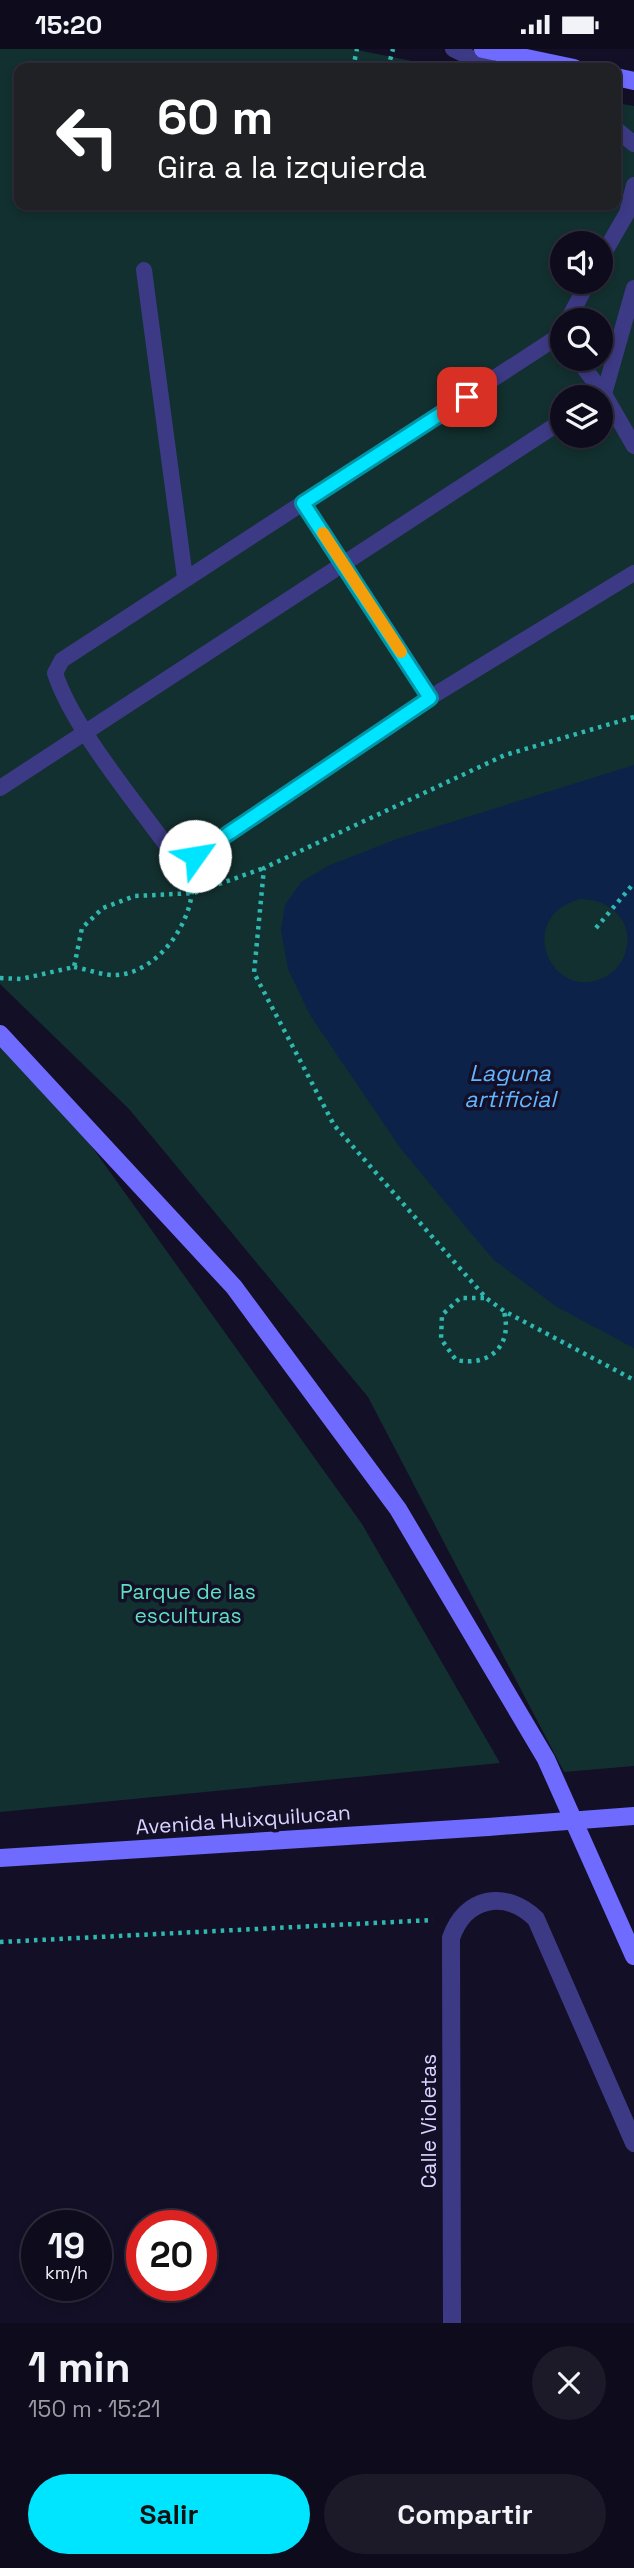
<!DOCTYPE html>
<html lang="es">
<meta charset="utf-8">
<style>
:root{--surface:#0e0b1c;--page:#1c1929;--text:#f1f3f6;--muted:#9b9ba3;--line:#2e2b3b;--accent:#00e5ff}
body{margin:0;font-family:"Space Grotesk",sans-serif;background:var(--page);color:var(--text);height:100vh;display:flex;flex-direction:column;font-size:26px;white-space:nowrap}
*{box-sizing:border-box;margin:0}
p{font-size:23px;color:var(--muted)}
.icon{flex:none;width:38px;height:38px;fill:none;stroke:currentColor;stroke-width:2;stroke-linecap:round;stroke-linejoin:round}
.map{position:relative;height:2274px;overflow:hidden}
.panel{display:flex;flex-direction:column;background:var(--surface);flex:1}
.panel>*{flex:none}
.banner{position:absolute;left:14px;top:14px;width:607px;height:147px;border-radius:14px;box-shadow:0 4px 10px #0003,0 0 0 2px var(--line);background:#202124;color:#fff;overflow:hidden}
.fabs{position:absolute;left:550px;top:182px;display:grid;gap:14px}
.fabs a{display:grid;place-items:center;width:63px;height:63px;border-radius:50%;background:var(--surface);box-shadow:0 4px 10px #0003,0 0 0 2px var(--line);font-size:35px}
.speed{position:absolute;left:21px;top:2161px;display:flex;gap:14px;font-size:35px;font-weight:700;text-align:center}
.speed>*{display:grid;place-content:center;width:91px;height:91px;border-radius:50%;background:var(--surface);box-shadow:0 4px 10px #0003,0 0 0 2px var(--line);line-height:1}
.speed small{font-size:18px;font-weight:400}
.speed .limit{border:10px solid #d22;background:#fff;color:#111}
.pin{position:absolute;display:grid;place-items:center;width:60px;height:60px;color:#fff;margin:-30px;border-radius:14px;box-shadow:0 4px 10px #0006}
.me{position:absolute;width:77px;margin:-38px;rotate:58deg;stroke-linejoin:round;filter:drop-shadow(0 0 5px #0008)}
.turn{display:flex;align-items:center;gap:24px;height:147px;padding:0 28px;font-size:32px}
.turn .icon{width:91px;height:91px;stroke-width:2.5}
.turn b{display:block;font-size:49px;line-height:60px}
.round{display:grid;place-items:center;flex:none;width:74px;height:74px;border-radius:37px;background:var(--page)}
.headline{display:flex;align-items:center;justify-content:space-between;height:119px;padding:0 28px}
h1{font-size:42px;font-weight:700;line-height:52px}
.action{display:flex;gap:14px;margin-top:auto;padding:14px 28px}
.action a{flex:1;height:80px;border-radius:42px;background:var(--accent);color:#111;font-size:28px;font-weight:700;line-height:80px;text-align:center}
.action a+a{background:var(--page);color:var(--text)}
.status{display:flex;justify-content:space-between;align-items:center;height:49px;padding:0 35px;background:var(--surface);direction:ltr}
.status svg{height:19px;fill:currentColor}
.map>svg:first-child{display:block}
</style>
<div class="status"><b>15:20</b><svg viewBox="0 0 49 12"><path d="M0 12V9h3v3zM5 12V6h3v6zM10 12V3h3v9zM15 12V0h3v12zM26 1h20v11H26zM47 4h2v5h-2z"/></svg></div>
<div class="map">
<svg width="634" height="2274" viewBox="0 0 634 2274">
<rect width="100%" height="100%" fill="#130f26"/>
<path fill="#12302f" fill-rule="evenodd" d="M0,0H352L447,19H19V156H616V54L634,57V1717L564,1723L368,1348L129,1060L0,935ZM562,194H600V233H562ZM562,271H600V310H562ZM562,348H600V387H562Z
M0,984L37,1021L362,1475L500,1714L0,1763Z"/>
<path fill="#0c2248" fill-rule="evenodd" d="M634,716V1299L557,1258L494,1211L470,1183L401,1100L310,966L288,920L281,881L285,856L301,833L330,816L397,790ZM580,850C608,850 634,870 626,901C624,912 616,921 607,927C553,957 512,869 580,850Z"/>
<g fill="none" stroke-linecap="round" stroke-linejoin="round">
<path stroke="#2fb8b0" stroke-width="4.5" stroke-dasharray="3.5 5" stroke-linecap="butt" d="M353,19L357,0
M388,19L393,0
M634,668L505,706L264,819L254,924L334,1076L486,1249L504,1262L634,1331
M596,879L634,834
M74,918C87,920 104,927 117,926C160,923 196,869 192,830
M0,929L21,930L74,918L82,879L103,859L135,847L194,844L264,819
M484,1249H460L442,1266L441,1290L456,1311C489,1318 513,1297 504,1263
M0,1893L433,1871"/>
<path stroke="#3d3a85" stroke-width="16" d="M453,0L492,19
M616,80L634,95
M600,211L627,164L634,136
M144,221L185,529
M568,271L588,233
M562,285L62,611L55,624C72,678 138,756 172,804L195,807L431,648L634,524
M577,310L604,345L634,397
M598,348L604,345L634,239
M303,454L431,648
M0,739L562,372"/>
<path stroke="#3d3a85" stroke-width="18" d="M452,2274L451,1889C465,1848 505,1840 536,1870L634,2094"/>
<path stroke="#6f6bff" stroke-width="18" d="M483,0L574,19
M616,28L634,32
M0,985L234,1238L398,1460L546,1710L634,1907
M0,1809L488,1778"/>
<path stroke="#6f6bff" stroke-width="18" d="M488,1778L634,1767"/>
</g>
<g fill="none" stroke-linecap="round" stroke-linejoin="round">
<g stroke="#0095a6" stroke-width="18">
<path id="route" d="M195,807L430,649L303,454L467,348"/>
</g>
<use href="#route" stroke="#00e5ff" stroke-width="12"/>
<path stroke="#f59e0b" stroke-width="12" d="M323,484L401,603"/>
</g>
<g text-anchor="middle" stroke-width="7" stroke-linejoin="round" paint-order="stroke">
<g font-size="21" fill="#5fe0c0" stroke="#130f26">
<text x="188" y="1550">Parque de las<tspan x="188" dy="24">esculturas</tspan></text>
</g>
<g font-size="21" fill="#d9d4ff" stroke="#130f26">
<text transform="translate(243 1771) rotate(-4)" y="7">Avenida Huixquilucan</text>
<text transform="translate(429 2072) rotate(-90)" y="7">Calle Violetas</text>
</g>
<g font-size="23" font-style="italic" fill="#62b6ff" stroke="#130f26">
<text x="510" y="1032">Laguna<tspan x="510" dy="26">artificial</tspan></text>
</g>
</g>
</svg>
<div class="fabs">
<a><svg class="icon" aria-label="sound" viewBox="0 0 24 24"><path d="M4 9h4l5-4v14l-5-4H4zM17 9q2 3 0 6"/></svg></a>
<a><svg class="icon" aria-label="search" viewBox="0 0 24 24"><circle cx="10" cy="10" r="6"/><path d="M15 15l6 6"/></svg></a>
<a><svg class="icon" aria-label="layers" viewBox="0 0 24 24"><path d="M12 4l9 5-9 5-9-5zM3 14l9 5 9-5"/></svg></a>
</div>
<div class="speed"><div>19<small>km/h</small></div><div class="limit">20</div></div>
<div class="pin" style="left:467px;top:348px;background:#d93025"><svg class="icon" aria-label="arrive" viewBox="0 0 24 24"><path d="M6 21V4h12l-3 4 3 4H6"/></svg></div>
<svg class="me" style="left:195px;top:807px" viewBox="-20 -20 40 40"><circle r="19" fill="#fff"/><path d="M0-13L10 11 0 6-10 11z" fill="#00e5ff"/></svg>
<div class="banner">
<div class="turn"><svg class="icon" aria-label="left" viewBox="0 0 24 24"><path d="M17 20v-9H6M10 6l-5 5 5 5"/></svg><div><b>60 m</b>Gira a la izquierda</div></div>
</div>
</div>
<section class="panel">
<div class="headline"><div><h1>1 min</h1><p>150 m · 15:21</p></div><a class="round"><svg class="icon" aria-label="close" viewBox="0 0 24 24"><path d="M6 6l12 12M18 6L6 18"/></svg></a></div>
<div class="action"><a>Salir</a><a>Compartir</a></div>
</section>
